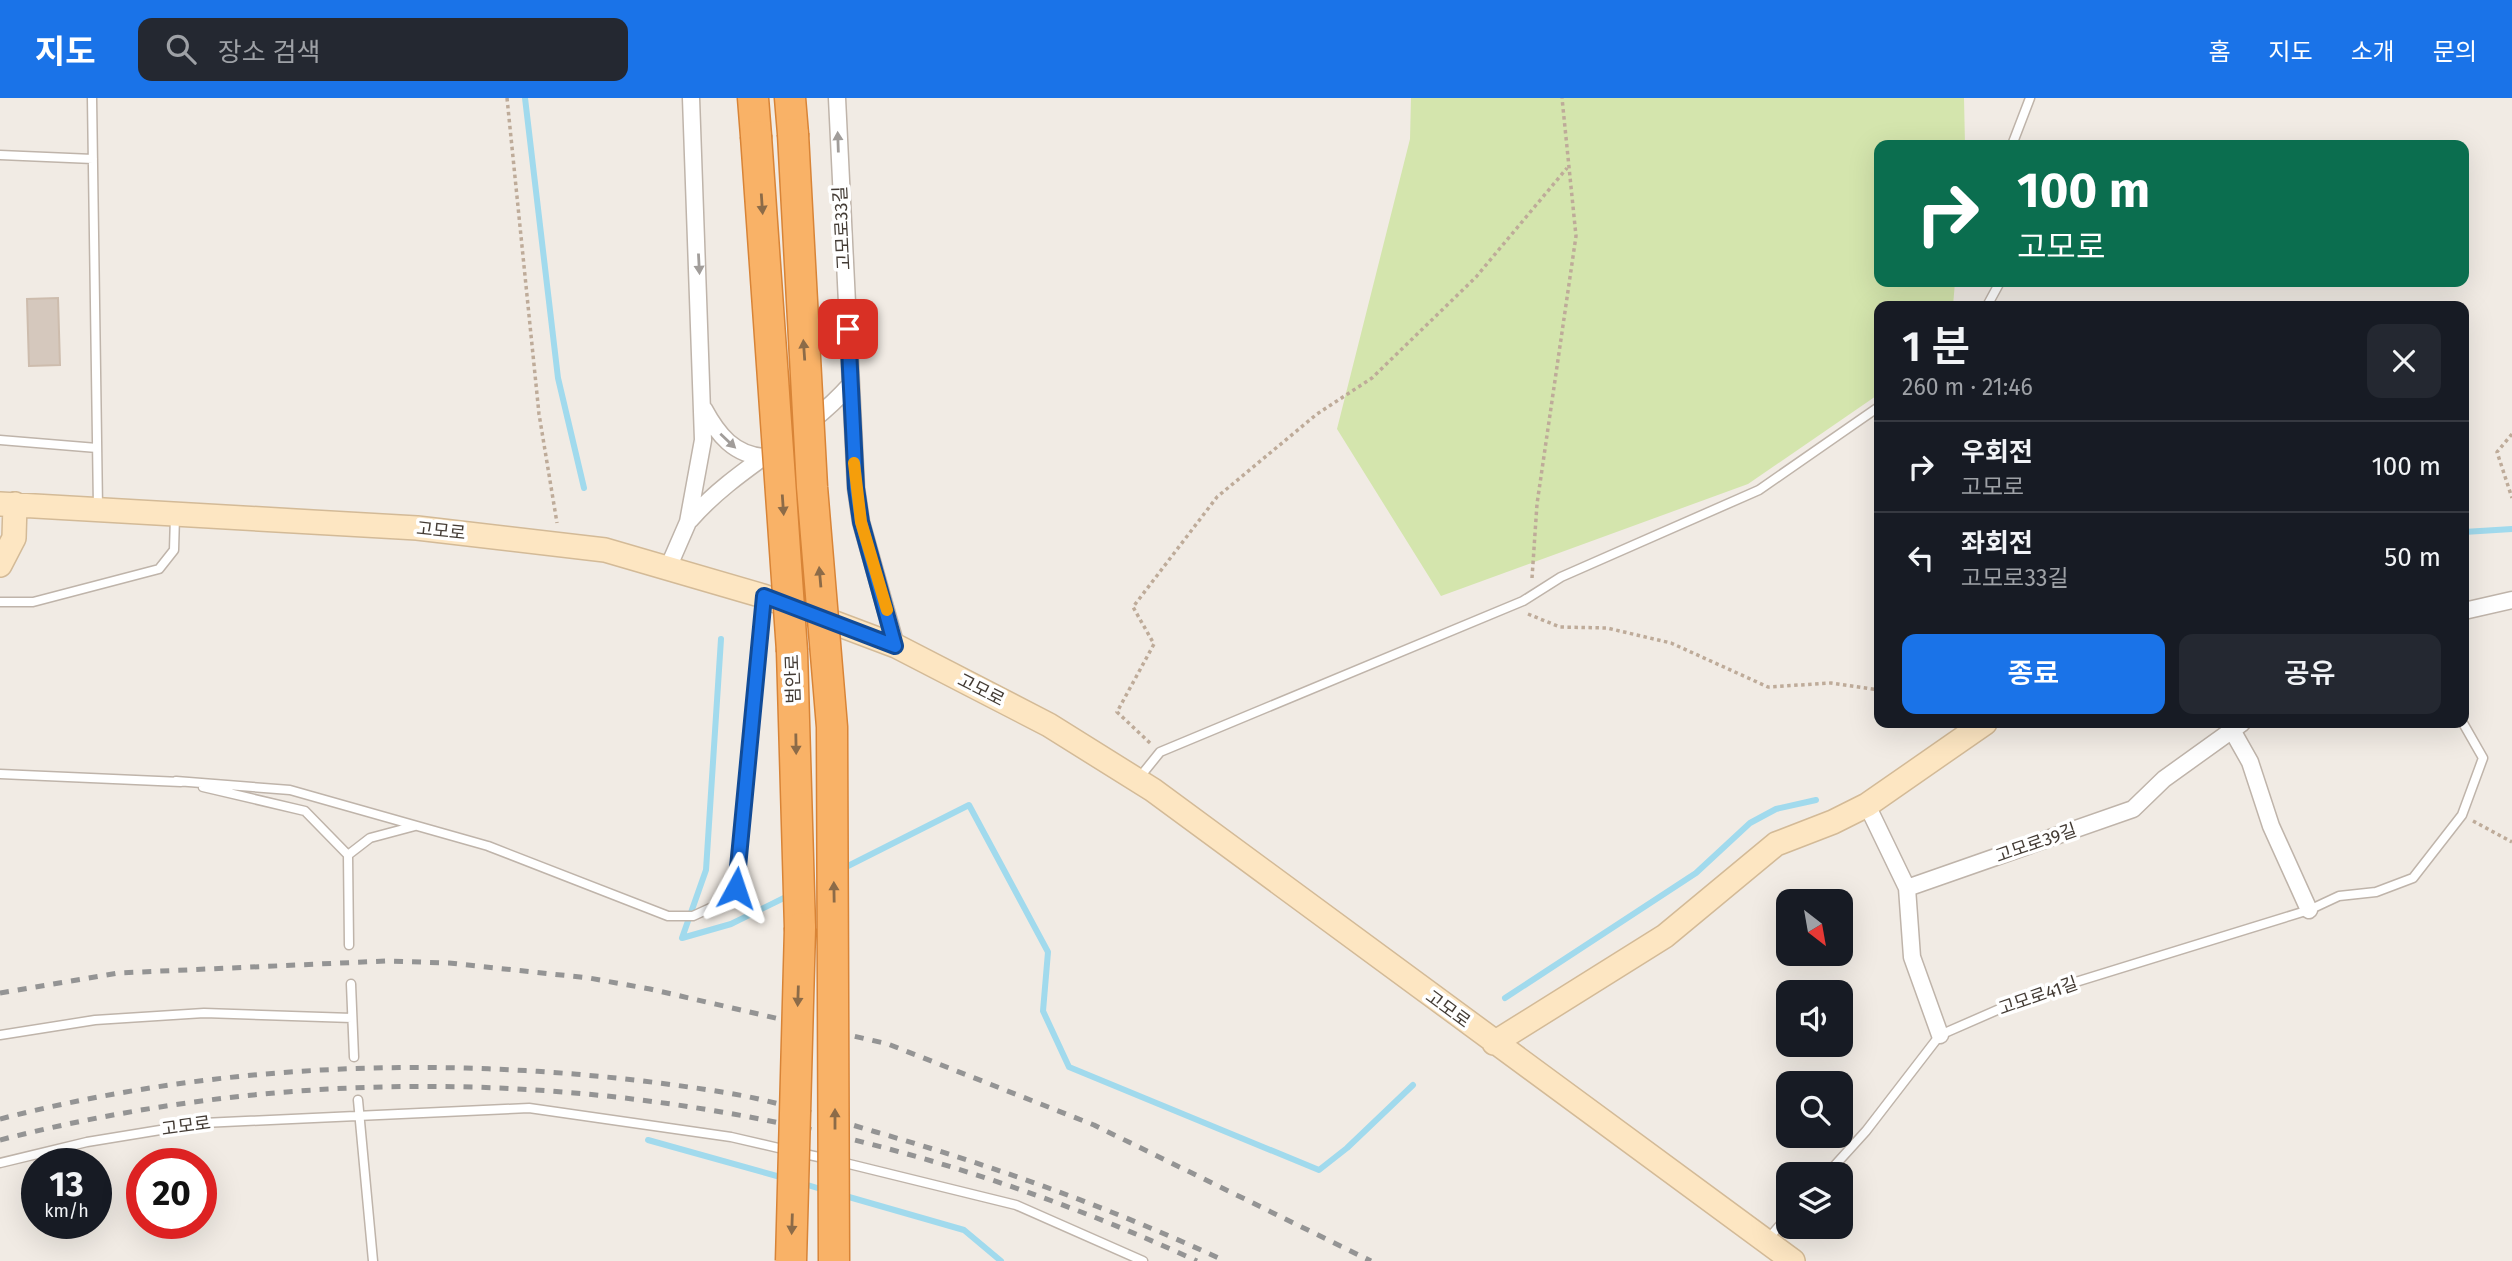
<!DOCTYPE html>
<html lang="ko">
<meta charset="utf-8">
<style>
:root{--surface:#171b24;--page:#242831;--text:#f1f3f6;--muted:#9ea1a6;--line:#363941;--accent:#1a73e8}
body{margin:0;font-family:"Fira Sans","Noto Sans KR",sans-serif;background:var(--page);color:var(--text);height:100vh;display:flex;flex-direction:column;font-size:26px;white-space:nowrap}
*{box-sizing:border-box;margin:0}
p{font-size:23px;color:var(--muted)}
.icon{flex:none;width:38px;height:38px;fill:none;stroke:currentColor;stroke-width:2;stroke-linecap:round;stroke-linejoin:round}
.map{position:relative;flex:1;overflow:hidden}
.details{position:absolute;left:1874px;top:203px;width:595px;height:427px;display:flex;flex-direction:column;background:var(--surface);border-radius:14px;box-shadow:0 7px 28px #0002}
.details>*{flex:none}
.guide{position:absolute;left:1874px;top:42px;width:595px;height:147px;border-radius:14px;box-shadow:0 7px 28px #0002;background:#0b6e4f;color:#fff;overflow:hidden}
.needle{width:46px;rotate:149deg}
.buttons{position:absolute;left:1776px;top:791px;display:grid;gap:14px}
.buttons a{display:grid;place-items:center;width:77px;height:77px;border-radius:14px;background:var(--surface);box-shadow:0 7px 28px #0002;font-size:35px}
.speed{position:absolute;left:21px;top:1050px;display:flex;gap:14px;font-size:35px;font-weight:700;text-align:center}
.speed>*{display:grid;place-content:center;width:91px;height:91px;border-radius:50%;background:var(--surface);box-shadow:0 7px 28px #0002;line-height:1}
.speed small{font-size:18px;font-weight:400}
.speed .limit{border:10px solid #d22;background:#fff;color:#111}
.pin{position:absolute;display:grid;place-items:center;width:60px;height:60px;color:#fff;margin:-30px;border-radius:14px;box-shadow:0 4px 10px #0006}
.me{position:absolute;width:77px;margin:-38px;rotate:5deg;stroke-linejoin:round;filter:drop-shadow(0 0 5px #0008)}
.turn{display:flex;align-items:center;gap:24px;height:147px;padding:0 28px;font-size:32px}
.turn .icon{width:91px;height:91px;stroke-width:2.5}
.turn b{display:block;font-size:49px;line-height:60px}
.round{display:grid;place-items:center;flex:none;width:74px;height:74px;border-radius:14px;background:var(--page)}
.overview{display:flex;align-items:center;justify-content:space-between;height:119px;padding:0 28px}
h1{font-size:42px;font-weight:600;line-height:52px}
.button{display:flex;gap:14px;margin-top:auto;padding:14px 28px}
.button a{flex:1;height:80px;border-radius:14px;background:var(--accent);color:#fff;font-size:28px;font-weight:600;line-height:80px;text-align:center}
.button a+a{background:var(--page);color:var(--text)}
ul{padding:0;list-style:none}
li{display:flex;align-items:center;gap:21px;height:91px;padding:0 28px;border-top:2px solid var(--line)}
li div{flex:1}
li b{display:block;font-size:26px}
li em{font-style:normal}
header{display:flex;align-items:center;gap:42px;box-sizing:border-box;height:98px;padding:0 35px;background:var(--accent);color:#fff}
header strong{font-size:33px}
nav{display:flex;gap:38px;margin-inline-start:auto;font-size:24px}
.search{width:490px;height:63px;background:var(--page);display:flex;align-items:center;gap:18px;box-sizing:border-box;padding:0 24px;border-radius:14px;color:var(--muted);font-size:26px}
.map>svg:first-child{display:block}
</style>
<header>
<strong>지도</strong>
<div class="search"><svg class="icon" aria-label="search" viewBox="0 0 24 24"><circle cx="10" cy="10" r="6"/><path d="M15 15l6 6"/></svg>장소 검색</div>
<nav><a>홈</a><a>지도</a><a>소개</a><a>문의</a></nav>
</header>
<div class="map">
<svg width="2512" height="1163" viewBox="0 0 2512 1163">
<rect width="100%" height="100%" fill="#f1ebe4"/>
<path fill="#d4e5ad" d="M1411,0H1964L1965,47H1880V184H1955L1953,208H1880L1879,296L1748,386L1441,498L1337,331L1410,41Z"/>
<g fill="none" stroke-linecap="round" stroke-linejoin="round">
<path stroke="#a1daed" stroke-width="6" d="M525,0L558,280L584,390
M2464,434L2512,431
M842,771L969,707L1048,854L1043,913L1069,969L1319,1072L1347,1050L1413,987
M682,840L731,826L792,796
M682,840L706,772L721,541
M1505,900L1696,775L1750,725L1776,711L1816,702
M648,1042L784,1080
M801,1085L824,1092
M842,1097L964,1132L1001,1163"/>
</g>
<path fill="#d5c8bd" stroke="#cdbcad" stroke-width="2" d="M58,200L60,267L29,268L27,201Z"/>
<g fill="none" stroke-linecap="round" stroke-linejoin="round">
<g stroke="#bfb4aa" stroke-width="11">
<path id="lane" d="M92,0L98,410
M2012,47L2030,0
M0,57L93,61
M1987,208L2000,184
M0,342L97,350
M0,504H33L159,471L174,452L175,418
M0,676L181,684
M1139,680L1160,654L1523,503L1561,479L1759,392L1880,308
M176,683L290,692L488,748L668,818H693L717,807L736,790L763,500
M203,689L305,713L348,757L349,847
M348,757L370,740L415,728
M351,886L354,959
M0,937L95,922L204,915L352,920
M358,1002L373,1163
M800,1055L828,1061
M841,1064L1016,1107L1143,1163
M0,1065L87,1044L203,1025L529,1010L731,1039L787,1052
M1827,1076L1866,1033L1940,937L2027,899L2309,812L2339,798L2376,794L2413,780L2462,717L2483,660L2463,625
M1767,1142L1788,1118"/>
</g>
<g stroke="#bfb4aa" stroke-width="19">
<path id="street" d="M837,0L856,390L861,424L896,548
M704,311C718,337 734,357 765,359
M690,422C736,369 802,341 850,287
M668,470L688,424L703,342L691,0
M2464,513L2512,502
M2228,625L2250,664L2271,728L2309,812
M1867,707L1907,790L1912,859L1940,937
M1907,790L2133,711L2164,681L2242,625"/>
</g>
<g stroke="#d3ba97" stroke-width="26">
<path id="secondary" d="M0,406L417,430L605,452L763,498L896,548L1049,627L1153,692L1793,1163
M0,467L14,440L15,406
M1494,945L1665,838L1776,746L1833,724L1867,707L1985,625"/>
</g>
<g stroke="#d88437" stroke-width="33">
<path id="highway" d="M753,0L756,38
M790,0L793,36
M792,553L800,830"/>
</g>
<path stroke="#beab99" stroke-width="3.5" stroke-dasharray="3.5 3.5" stroke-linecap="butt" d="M507,0L539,316L557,425
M2512,336L2497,354L2512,400
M1532,480L1537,406L1576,138L1562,0
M1528,516L1560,529L1607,530L1671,545L1768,589L1831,585L1880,592
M1150,645L1117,614L1154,546L1133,509L1217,399L1317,316L1372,280L1476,179L1567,70
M2473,723L2512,744"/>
<use href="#lane" stroke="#fff" stroke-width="8"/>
<use href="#street" stroke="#fff" stroke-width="16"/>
<use href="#secondary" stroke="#fde6c2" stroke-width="23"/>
<use href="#highway" stroke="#f9b267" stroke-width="30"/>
<path stroke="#949494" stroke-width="5" stroke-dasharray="9 9" stroke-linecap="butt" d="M0,895L118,875L386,863L449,865L589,880L650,891L888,946L1094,1027L1371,1163
M0,1021C236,960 483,956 722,994C774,1002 825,1019 876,1034C997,1069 1111,1110 1225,1163
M0,1042C405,938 819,989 1197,1163"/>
<g stroke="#d88437" stroke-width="33" stroke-linecap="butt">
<path id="highway-bridge" d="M793,36L812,389L832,629L834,1163
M756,38L792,553
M791,1163L800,830"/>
</g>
<use href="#highway-bridge" stroke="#f9b267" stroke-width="30"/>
</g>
<defs><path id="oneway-solid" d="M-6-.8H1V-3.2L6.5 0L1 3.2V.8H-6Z" transform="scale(1.75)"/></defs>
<g fill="#a19d9a">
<use href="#oneway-solid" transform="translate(838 44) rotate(-92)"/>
<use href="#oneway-solid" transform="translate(699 166) rotate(87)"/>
<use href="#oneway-solid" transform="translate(728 343) rotate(43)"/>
</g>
<g fill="#8c6b48">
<use href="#oneway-solid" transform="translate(762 106) rotate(86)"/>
<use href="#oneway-solid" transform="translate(804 252) rotate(-94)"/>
<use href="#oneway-solid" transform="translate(783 407) rotate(86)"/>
<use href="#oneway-solid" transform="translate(820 479) rotate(-95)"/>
<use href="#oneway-solid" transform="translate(796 646) rotate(89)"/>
<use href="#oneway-solid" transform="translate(834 794) rotate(-91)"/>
<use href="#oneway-solid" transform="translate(798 898) rotate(92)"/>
<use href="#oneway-solid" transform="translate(835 1021) rotate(-90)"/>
<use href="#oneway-solid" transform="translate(792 1126) rotate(92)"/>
</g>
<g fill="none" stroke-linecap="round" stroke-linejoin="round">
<g stroke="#114b97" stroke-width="18">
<path id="route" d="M736,790L764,498L895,548L861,424L856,390L848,231"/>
</g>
<use href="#route" stroke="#1a73e8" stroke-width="12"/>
<path stroke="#f59e0b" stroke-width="12" d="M854,365L861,424L887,512"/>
</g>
<g text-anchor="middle" stroke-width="7" stroke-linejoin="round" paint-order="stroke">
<g font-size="18" fill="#433b34" stroke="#fff">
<text transform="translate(842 130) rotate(-93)" y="6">고모로33길</text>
<text transform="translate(441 433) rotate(6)" y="6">고모로</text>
<text transform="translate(793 581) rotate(-92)" y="6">범안로</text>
<text transform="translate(981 592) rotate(27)" y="6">고모로</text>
<text transform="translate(2036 745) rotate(-19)" y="6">고모로39길</text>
<text transform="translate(2038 898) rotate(-19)" y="6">고모로41길</text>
<text transform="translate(1448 911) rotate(36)" y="6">고모로</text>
<text transform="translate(186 1028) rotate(-8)" y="6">고모로</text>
</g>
</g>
</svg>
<div class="buttons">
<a><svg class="needle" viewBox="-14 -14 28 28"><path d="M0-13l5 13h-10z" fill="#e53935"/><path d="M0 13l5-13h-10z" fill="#9ea1a6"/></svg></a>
<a><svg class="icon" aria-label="sound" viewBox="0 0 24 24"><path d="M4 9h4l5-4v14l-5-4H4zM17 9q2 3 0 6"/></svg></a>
<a><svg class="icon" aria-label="search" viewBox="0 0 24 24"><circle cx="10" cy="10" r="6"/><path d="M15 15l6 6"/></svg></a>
<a><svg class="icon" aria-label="layers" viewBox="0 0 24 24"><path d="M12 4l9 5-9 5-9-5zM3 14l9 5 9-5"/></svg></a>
</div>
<div class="speed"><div>13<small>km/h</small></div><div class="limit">20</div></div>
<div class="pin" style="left:848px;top:231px;background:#d93025"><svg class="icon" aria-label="arrive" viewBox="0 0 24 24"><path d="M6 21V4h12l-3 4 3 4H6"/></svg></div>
<svg class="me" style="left:736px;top:790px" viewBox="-20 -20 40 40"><path d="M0-17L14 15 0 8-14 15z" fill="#1a73e8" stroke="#fff" stroke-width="4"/></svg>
<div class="guide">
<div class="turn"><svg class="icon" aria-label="right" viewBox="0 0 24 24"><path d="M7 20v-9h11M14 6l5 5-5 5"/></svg><div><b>100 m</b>고모로</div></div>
</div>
<section class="details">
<div class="overview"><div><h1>1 분</h1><p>260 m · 21:46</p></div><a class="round"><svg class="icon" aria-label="close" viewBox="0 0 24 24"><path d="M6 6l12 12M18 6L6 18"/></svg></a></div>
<ul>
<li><svg class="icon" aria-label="right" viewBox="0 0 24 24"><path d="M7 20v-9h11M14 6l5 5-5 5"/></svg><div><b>우회전</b><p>고모로</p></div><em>100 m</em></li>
<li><svg class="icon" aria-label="left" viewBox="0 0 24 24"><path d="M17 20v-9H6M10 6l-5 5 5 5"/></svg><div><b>좌회전</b><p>고모로33길</p></div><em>50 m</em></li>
</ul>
<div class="button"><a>종료</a><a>공유</a></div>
</section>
</div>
